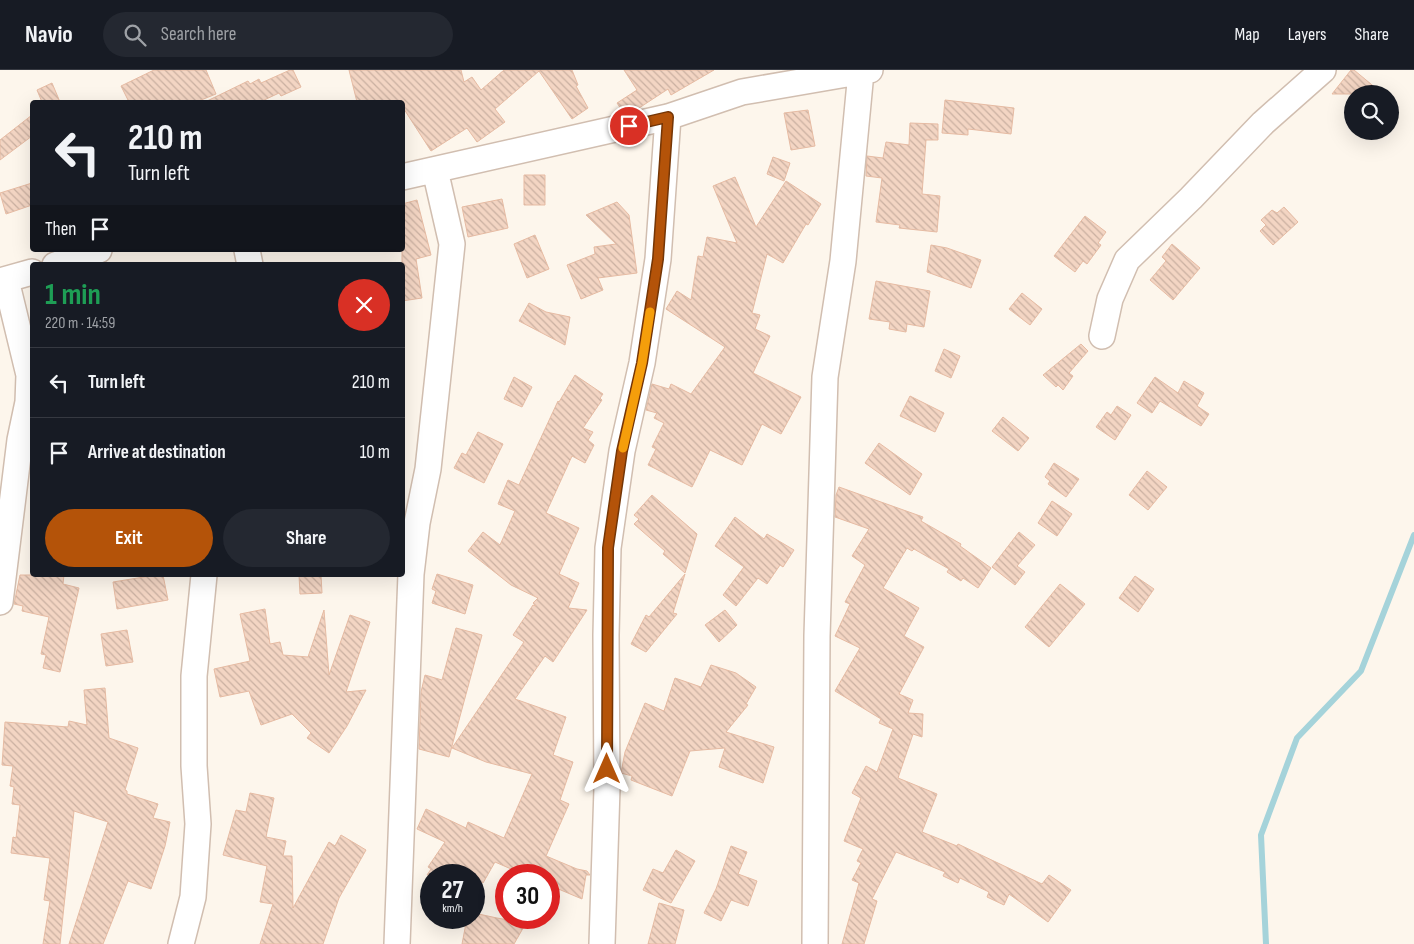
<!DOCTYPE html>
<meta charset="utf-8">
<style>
:root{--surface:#171b24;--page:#242831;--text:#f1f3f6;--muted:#9ea1a6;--line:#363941;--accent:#b45309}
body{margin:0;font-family:"Sofia Sans Condensed",sans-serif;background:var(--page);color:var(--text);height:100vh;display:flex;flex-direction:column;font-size:19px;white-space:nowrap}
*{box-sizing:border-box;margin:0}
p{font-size:16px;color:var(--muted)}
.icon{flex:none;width:28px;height:28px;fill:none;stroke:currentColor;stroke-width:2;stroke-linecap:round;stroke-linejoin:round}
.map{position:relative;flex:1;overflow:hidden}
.sheet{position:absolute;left:30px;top:192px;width:375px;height:315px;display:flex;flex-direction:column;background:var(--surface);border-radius:5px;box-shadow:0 5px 20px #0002}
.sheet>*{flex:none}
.banner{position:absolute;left:30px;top:30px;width:375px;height:152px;border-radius:5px;box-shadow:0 5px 20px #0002;background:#171b24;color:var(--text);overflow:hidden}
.buttons{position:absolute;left:1344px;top:15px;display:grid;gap:10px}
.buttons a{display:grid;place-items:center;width:55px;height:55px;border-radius:50%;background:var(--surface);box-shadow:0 5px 20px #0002;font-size:25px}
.speed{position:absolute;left:420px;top:794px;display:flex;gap:10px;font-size:25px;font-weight:700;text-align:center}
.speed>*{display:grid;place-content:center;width:65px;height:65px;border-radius:50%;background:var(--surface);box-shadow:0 5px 20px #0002;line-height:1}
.speed small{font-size:12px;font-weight:400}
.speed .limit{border:8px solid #d22;background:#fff;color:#111}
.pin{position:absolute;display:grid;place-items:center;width:42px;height:42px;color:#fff;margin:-21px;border:2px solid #fff;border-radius:50%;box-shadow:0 1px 5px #0007}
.me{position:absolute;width:55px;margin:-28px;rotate:0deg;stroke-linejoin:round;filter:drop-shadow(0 0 4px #0008)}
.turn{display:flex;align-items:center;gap:18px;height:105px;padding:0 15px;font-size:22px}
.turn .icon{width:65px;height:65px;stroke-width:2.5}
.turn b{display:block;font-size:35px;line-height:42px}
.then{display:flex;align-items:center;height:48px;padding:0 15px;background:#0003;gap:10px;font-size:19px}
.round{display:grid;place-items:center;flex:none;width:52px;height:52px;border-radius:26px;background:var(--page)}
.summary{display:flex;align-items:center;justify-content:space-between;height:85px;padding:0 15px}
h1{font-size:30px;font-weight:700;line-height:38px;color:#1e9e55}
.action{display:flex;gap:10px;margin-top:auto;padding:10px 15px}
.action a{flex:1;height:58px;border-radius:30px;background:var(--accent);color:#fff;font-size:20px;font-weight:700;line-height:58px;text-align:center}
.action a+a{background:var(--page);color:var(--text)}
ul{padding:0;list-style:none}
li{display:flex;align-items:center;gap:15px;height:70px;padding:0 15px;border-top:1px solid var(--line)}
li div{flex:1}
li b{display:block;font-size:19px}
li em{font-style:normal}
header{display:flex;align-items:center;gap:30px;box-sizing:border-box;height:70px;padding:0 25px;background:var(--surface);border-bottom:1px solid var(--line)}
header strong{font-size:24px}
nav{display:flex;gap:28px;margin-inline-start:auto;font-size:18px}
.search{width:350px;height:45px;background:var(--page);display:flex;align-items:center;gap:12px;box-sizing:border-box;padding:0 18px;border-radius:28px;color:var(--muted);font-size:19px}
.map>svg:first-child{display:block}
</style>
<header>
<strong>Navio</strong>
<div class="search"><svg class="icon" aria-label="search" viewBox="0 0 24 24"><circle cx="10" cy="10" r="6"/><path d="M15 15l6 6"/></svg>Search here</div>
<nav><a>Map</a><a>Layers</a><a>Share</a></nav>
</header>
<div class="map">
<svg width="1414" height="874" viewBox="0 0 1414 874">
<defs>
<pattern id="building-back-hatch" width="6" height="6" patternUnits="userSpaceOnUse" patternTransform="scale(1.25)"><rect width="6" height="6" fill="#f3d5c3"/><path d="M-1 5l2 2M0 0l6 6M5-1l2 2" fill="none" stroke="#cab0a1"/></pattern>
</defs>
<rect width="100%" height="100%" fill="#fdf6ec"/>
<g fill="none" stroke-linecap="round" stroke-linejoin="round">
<path stroke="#a5d3da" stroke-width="6" d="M1266,874L1261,765L1297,668L1361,601L1414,465"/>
</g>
<path fill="url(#building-back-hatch)" stroke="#e6bba3" d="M154,0H206L216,24L196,32H129L121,16Z
M290,0H293L301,17L281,26L279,23L260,32H205L248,11L250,14L259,9L261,13Z
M349,0H461L464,12L472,7L481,20L504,0H572L578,15L576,16L588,38L572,49L539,1L495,39L505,52L477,72L467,58L431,81L402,36V32H357Z
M624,0H714L671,25L668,19L636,40L623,42L617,33L637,20Z
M1351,0H1354L1383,24H1332Z
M52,13L60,32H42L37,20Z
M945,30L1014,38L1011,64L968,59V65L942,63Z
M808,40L815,76L791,80L784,43Z
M32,45V66L0,90V70Z
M910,53L938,54V70H926L922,124L940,126L937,162L899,158L900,155L876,152L882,108L866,106L867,86L883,88L886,72L909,75Z
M773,87L790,93L784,111L767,104Z
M524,105H545V135H524Z
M735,107L756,157L786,111L821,134L808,155L806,154L783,193L767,184L752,243L760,245L755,259L770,266L753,303L801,327L781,364L762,354L742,395L710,380L692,417L648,395L656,379L652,377L664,353L654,348L657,343L646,340L652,314L669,319L671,314L691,324L725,277L666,239L677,221L691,230L698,186L703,187L707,167L737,173L713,116Z
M32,113V135L6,144L0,123Z
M502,129L508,158L468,167L462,137Z
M417,130L431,185L416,189L422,228L402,231V134Z
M617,132L629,145L637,203L598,208L603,220L581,229L567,195L595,184L594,177L616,174L586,145Z
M1284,137L1298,152L1273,175L1260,161L1266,155L1261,150L1272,140L1277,143Z
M1085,146L1106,162L1098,173L1101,175L1087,194L1083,191L1075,202L1054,186Z
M535,165L549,199L527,208L514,174Z
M1172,174L1200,198L1173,230L1150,210L1166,191L1162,187Z
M931,175L947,178L981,190L971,218L927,202Z
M876,211L930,221L924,257L907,254L906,262L889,259L890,252L869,249Z
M1022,223L1042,239L1030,255L1009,239Z
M529,233L546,242L570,247L565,275L519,251Z
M1081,274L1088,281L1069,303L1073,306L1063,320L1058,315L1056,317L1043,305Z
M944,279L960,286L951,308L935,301Z
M575,305L603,324L600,328L602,330L583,358L593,362L588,370L594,375L585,393L572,386L546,443L579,458L559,504L579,513L568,538L587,540L553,592L545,586L515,629L566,647L553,685L573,692L560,730L569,734L546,786L577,799L587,801L590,805H586L582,829L549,815V805H525L495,792L483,813L474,808V805H469L456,798L451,805H427L431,799L428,797L445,772L417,759L426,739L466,758L468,752L504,768L532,704L486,692L452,678L524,572L513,565L533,535L536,536L533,533L538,528L511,515L468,481L483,462L500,475L515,441L498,434L508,410L519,415L558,331L559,332Z
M514,307L532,317L522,337L504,329Z
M1155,307L1178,323L1184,311L1204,323L1197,336L1209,344L1201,356L1160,331L1152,343L1137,333Z
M910,326L944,343L935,362L900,346Z
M1117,336L1131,345L1115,370L1096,357L1107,342L1111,345Z
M1003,347L1029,368L1018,381L992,361Z
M478,362L503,374L484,413L454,398L462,383L466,385Z
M879,373L922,404L910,425L865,393Z
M1054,393L1079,409L1066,427L1048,414L1050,411L1045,407Z
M1147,401L1167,417L1148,440L1129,425Z
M839,417L923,447L921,451L961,474L960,476L991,498L978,518L963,508L961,511L947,502L949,499L914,479L912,481L907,478L883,518L919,538L904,566L924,577L899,624L913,630L908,643L923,644L922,667L913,664L898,708L937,724L922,762L957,776L958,774L1042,814L1049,805L1071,820L1048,852L1009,824L1004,835L987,827L989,822L960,808L958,813L943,806L945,802L896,782L872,829L877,831L864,874H842L859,813L852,810L861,793L857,791L863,779L844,771L861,728L852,723L866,696L877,702L893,659L879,653L881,649L835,621L860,578L835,566L850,534L845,532L865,495L852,486L869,459L835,447L836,425Z
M652,425L697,464L685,503L663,484L665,481L634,454L639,449L634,445Z
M1052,431L1072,444L1057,466L1038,453Z
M735,447L764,469L767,464L794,480L783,497L780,495L767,514L758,508L736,536L723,525L744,497L715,476Z
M1019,462L1035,475L1017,496L1025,502L1015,515L992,497Z
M437,504L473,515L465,544L432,533L436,521L432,519Z
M685,504L673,543L677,544L646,582L631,574L646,545L649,547Z
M20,505H64L63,514L79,518L60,602L43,598L46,585L41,584L49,547L22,541L23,536L14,534Z
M156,505H163L168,530L117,539L113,512Z
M299,505H321L322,523L300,524Z
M1135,506L1154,519L1138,542L1119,528Z
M1060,514L1085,534L1049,577L1025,557Z
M265,539L270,574L280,572L283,585L308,587L324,540L329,605L350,545L370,552L346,622L366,620L347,656L329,683L307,668L311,663L292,644L261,655L249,621L220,627L214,599L250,591L240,544Z
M725,540L737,555L719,572L705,555Z
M456,558L482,565L449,687L419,679L421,622L425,605L442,610Z
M127,560L133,592L106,596L101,564Z
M711,595L736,603L756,617L746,634L748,635L726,662L774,677L763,713L719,697L725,678L690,681L672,726L631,710L632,706L621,703L625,682L645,633L664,641L675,608L701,617Z
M105,618L109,668L138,678L125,720L127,721V724L158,734L153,748L170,752L165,776L151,819L128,811L103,874H69L108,752L74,741L60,874H43L50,831L44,830L50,788L11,783L13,767L16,768L20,735L12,734L14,717L10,716L13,696L2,695L5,652L68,657L69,651L87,655L84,620Z
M250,723L274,728L266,767L286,771L283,786H292L293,838L329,772L335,776L341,765L366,780L339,828L323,874H260L273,834L260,832L267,796L223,785L236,740L246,742Z
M731,776L747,782L738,804L757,811L748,836L731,830L721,851L704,843L716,819Z
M676,780L695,791L671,833L643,820L653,799L663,803Z
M659,833L684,840L675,874H648Z
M474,843L497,848L526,853L514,874H462L467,848H474Z"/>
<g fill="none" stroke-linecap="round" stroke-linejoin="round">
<g stroke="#d1beb0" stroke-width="28">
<path id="minor" d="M402,107L668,47L742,22L870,0
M247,180L250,195
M55,195L99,180
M0,211L32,202
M1102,266L1110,229L1127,190L1191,128L1263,53L1323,0
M0,532L20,370L28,332L29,305L6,210
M181,874L193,827L198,754L194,696V606L204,505
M397,874L411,504L417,453L428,399L452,174L435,100
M602,874L607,718L606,565L608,478L622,381L642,293L658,189L668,47
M815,874L817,566L825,307L843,191L861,2"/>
</g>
<use href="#minor" stroke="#fff" stroke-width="25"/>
</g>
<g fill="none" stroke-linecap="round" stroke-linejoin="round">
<g stroke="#753606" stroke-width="12">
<path id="route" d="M607,699L608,478L622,381L642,293L658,189L668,47L629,56"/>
</g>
<use href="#route" stroke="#b45309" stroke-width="9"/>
<path stroke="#f59e0b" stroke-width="9" d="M623,378L642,293L650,242"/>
</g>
</svg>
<div class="buttons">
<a><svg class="icon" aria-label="search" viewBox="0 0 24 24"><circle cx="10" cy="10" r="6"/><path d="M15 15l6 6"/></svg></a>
</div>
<div class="speed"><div>27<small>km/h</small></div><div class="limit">30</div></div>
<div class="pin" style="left:629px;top:56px;background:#d93025"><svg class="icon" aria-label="arrive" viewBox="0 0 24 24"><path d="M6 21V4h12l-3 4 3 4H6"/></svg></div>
<svg class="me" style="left:607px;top:699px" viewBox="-20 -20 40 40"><path d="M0-17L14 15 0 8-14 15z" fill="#b45309" stroke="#fff" stroke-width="4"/></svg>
<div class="banner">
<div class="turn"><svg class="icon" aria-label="left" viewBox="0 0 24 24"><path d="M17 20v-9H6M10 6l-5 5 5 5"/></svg><div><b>210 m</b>Turn left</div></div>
<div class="then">Then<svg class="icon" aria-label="arrive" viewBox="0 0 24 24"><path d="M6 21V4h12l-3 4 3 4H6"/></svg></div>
</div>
<section class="sheet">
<div class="summary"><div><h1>1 min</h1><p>220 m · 14:59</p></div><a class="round" style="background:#d93025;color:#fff"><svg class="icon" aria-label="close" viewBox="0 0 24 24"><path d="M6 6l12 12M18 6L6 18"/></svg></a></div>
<ul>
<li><svg class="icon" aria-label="left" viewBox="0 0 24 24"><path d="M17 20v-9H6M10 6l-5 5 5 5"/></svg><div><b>Turn left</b></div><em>210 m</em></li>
<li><svg class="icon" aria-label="arrive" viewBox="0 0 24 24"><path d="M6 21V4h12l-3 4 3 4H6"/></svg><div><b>Arrive at destination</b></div><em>10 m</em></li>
</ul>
<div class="action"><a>Exit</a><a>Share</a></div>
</section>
</div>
